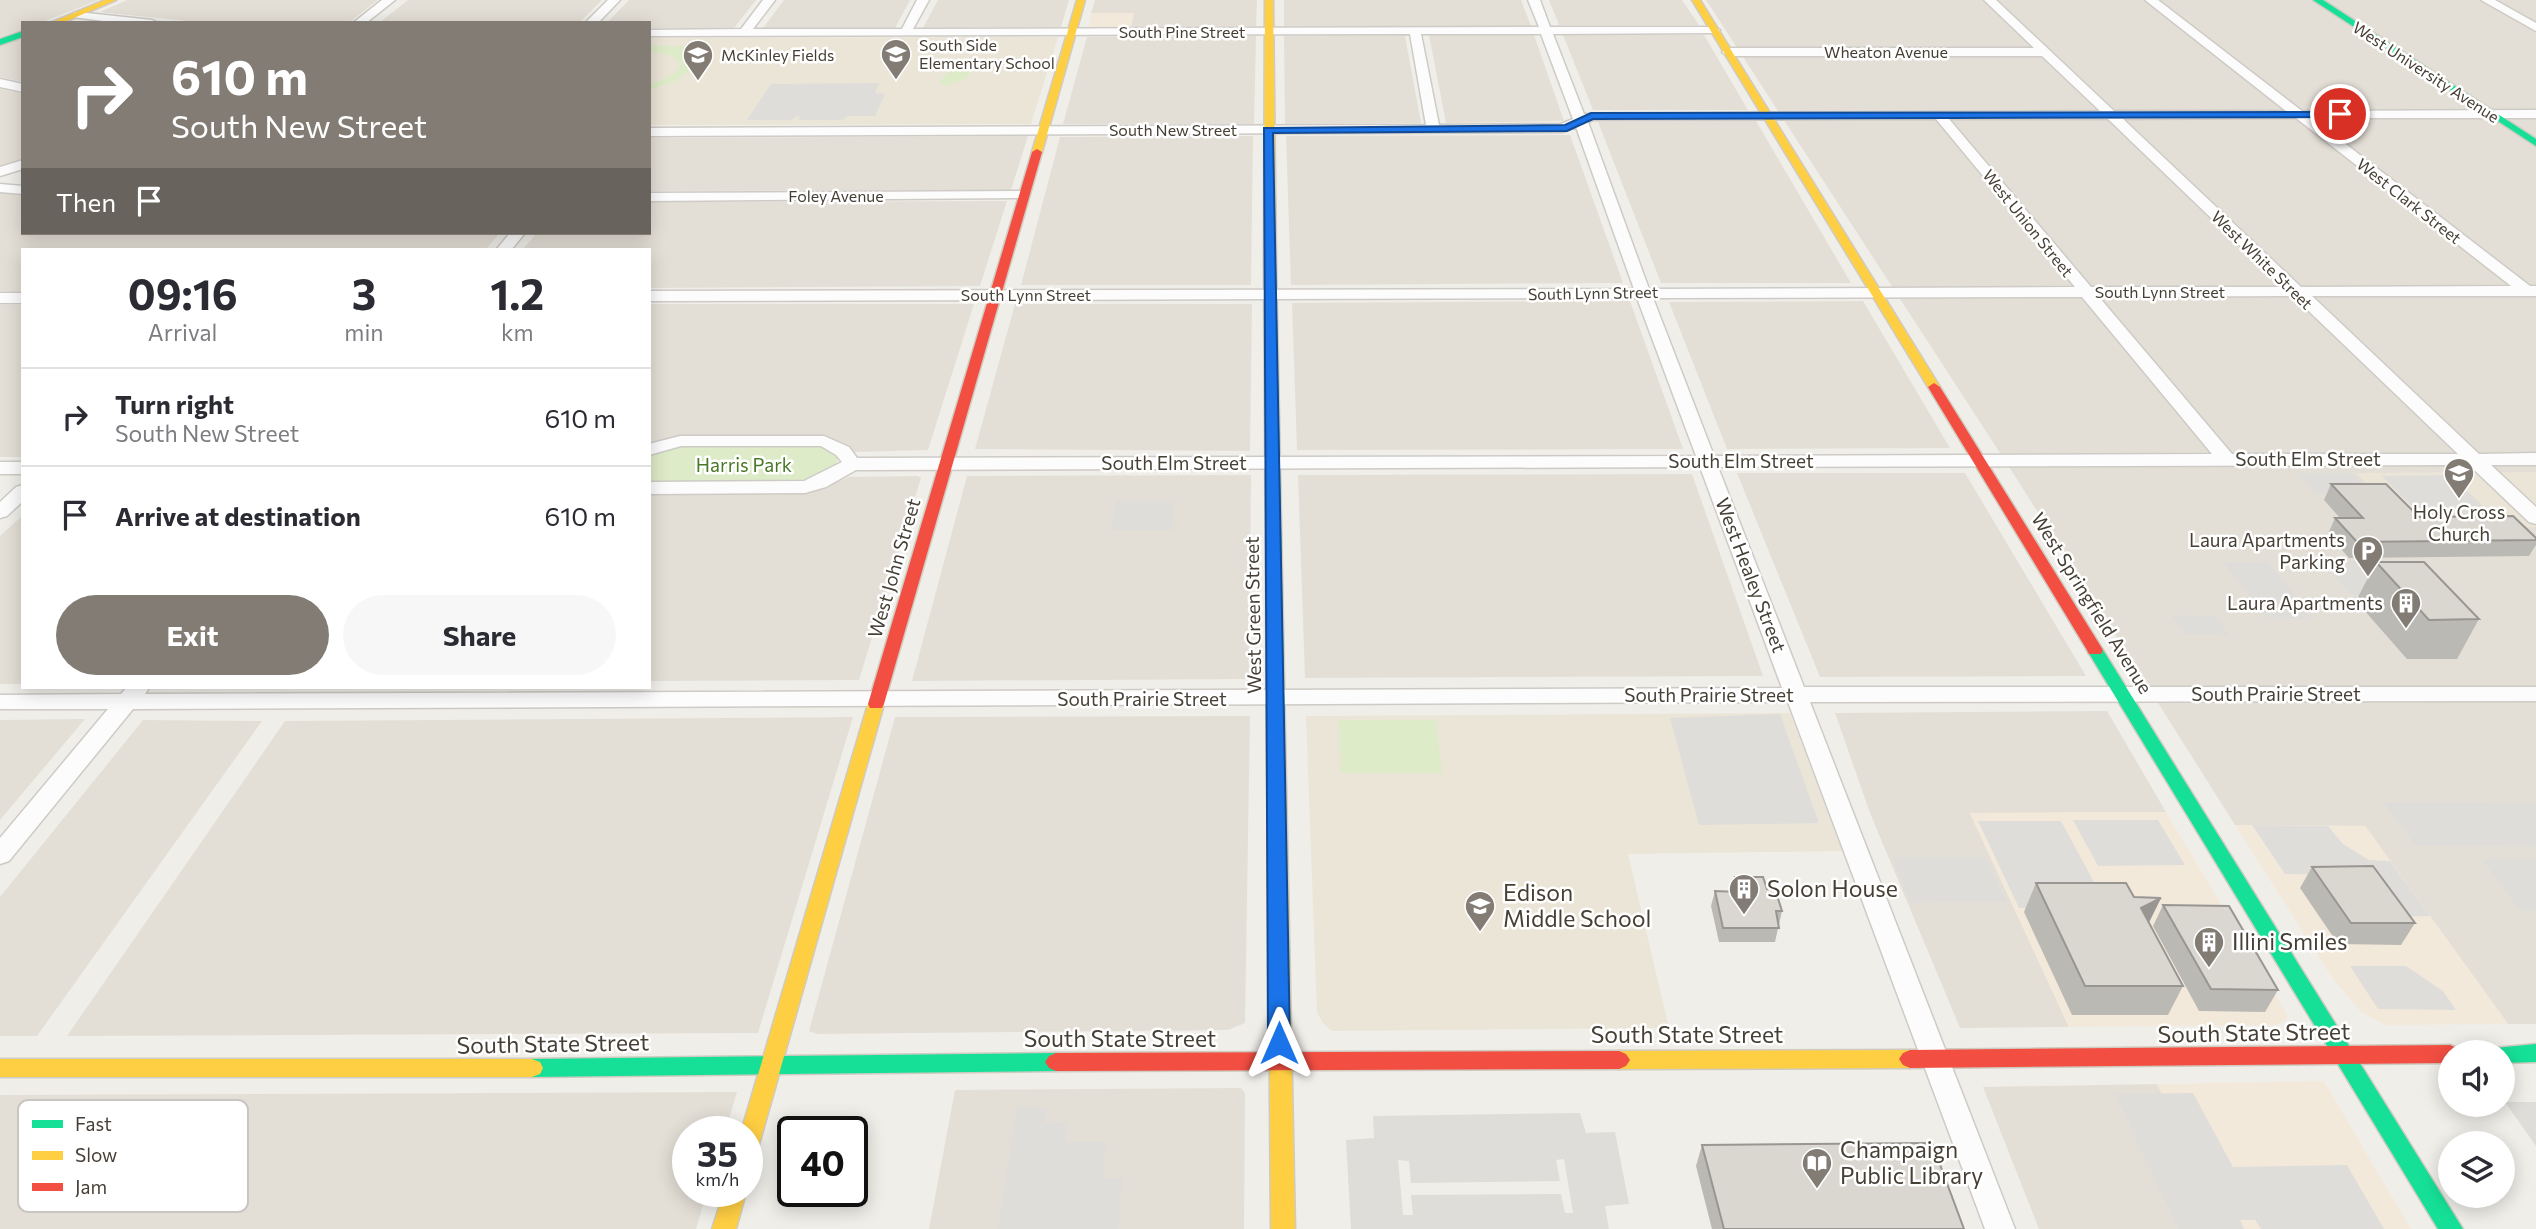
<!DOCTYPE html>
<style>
:root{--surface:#fff;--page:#f7f7f7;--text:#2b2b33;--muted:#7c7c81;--line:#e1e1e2;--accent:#827c74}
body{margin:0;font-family:Commissioner,sans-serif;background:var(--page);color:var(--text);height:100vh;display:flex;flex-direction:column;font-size:26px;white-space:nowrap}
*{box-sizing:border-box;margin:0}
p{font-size:23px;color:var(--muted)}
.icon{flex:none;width:38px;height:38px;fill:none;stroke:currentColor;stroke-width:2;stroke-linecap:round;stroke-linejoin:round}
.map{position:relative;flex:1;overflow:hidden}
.side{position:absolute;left:21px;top:248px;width:630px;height:441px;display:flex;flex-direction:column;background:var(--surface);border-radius:0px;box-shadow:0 4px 18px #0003}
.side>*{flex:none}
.banner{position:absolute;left:21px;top:21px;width:630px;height:214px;border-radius:0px;box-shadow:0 4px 18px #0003;background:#827c74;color:#fff;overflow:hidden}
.controls{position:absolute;left:2438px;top:1040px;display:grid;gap:14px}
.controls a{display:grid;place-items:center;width:77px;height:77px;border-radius:50%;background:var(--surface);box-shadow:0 4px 18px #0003;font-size:35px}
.speed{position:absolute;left:672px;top:1116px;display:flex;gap:14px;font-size:35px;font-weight:700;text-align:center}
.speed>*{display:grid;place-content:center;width:91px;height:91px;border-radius:50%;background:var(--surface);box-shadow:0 4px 18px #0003;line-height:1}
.speed small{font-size:18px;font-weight:400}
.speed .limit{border:4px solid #111;border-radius:10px;background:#fff;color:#111}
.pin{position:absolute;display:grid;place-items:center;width:60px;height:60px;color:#fff;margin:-30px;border:4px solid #fff;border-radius:50%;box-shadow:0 2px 7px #0007}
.me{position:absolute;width:77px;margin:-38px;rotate:0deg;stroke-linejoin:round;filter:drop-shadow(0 0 5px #0008)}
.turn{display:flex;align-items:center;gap:24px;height:147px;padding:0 35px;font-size:32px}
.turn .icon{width:91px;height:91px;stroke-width:2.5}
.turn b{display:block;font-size:49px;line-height:60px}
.then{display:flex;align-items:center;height:66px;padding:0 35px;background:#0003;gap:14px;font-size:26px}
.eta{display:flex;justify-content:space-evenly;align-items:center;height:119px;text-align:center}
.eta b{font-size:42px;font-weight:700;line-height:49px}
.action{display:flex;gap:14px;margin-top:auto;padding:14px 35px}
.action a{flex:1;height:80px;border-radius:42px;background:var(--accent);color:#fff;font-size:28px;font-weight:700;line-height:80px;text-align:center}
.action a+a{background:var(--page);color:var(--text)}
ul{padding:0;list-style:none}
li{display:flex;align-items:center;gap:21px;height:98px;padding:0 35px;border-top:2px solid var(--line)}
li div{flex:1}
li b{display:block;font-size:26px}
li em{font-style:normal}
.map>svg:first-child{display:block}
</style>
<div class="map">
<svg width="2536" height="1229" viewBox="0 0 2536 1229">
<rect width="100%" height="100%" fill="#f0eee9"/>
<path fill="#e4dfd6" d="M0,0H99L40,23H23V29L0,37Z
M127,0H378L348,23H207L100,12Z
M408,0H602L579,23H379Z
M629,0H756L734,28H649V23H607Z
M784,0H910L895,28H763Z
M938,0H1069L1061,27L923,28Z
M1095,0H1257L1256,26L1131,27L1133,13H1091Z
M1284,0H1521L1531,26H1284Z
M1549,0H1682L1699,25H1559Z
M1706,0H2536V1024H2508L2365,826L2235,825L2013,473Z
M1429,35H1534L1564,121L1446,123Z
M1563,35H1704L1748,110H1593Z
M1256,36L1254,124H1063L1087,37Z
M1284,36H1405L1421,123L1285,124Z
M23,39V82L0,77V46Z
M0,89L23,94V159L0,167Z
M1756,121L1851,283H1661L1598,122Z
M1570,135L1623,283L1291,285L1286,136Z
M1028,136L1011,190L649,191V138Z
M1253,136L1251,285H1021L1060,137Z
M0,193L23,195V233H500L485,250H23V292L0,291Z
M1007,201L980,286L649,288V250H522L537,233H649V202Z
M1630,301L1683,449L1297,450L1292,303Z
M1863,301L1950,448L1727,449L1669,302Z
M649,304H974L928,450L855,452L828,438L649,446Z
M1015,304H1252L1250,451L975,449Z
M0,305H23V457H0Z
M1737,473H1965L2086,676L1820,677Z
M1692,474L1763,676L1305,678L1298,475Z
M1251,475L1249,679L912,681L967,476Z
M918,476L921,478L859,680L649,681V493L824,487L849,477Z
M23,515V684H0V536Z
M2107,711L2166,812L1970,813L2069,1027L1960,1028L1870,813L1835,713Z
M1250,716L1245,1023L1228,1030L817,1034L809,1031L895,717Z
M853,717L758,1033L67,1036L285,721Z
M85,719L0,820V720Z
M143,720L262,721L37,1036H0V897Z
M2157,1084L2232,1229H2039L1983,1087Z
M1241,1088L1245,1093L1244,1229H929L955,1090Z
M737,1092L725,1132H688V1192H707L696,1229H0V1095Z"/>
<path fill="#f3e9db" d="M1091,13H1134L1131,27H1089Z
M2166,812L2288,1016L2284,1022L2277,1025L2069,1027L1970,813Z
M2235,825L2365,826L2508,1024L2386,1025L2361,1012L2331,976Z
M2324,1081L2411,1229H2232L2157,1084Z"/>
<path fill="#ebe5d8" d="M1058,37L1031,124L649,125V38Z
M2536,472V527H2407L2356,473Z
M1790,713L1842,851L1628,854L1669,1028L1332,1031L1324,1024L1317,1013L1306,716Z"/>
<path fill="#deebc8" d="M649,46H694L689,53L695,59V68L674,82L649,90V84C661,80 677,76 680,63L672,56L649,51Z
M970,62L973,64L967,78L945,86L941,84L940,81L952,67Z
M680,444H821L838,453C838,461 837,468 831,473C805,493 686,484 649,484V455Z
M1339,720H1436L1442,773H1341Z"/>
<path fill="#dfddd9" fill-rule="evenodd" d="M879,83L875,93L885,94L875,116H847L843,120H798L800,117L797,116L792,120H747L771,84Z
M2297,473H2351L2370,493H2315Z
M2450,475L2501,523L2429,524L2382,476Z
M1115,501H1174L1172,530H1112Z
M2321,561H2384L2416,595H2351Z
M2223,562H2268L2314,619H2267Z
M2172,615L2216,616L2229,635L2184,634Z
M1780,714L1819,823L1699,825L1670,718Z
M2383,802L2536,803V847L2416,846Z
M2073,820H2158L2185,865L2098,866Z
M1978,821H2061L2108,908H2019Z
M2252,825L2328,826L2343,844L2369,860L2390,861L2430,916L2387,917L2358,875L2285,874Z
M1892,857H1986L2007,902L1910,903Z
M2482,859H2536V911H2520Z
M2350,966H2406L2443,991L2456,1010L2378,1009Z
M2193,1093L2233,1167L2347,1165L2384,1229H2261L2255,1220H2240L2244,1229H2178L2115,1094Z
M2505,1102H2536V1146Z
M1017,1107L1047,1108L1045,1123L1068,1122L1066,1142H1106L1103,1178H1122L1119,1229H998Z
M1580,1113L1586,1133L1615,1132L1629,1204L1605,1206L1609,1229H1351L1346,1140L1374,1138L1373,1116ZM1564,1159L1573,1213H1565L1561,1194L1411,1195L1413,1215H1403L1398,1160L1409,1161L1411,1183L1560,1181L1556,1160Z"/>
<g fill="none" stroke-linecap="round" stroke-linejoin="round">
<g stroke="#cecbc6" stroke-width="3">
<path id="street" d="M382,0H395L366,23H353Z
M608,0H620L598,23H585Z
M763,0H775L753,29H902L917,0H929L913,29L1539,27L1528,0H1540L1550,27H1714L1720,30L1714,33L1553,34L1584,114L2100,111L2042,56H1728L1722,52L1728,48H2034L1984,0H1996L2114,111H2286L2145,0H2158L2302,111L2536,110V118H2312L2530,286H2536V296H2312L2479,454L2536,453V465H2491L2536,507V524L2529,522L2469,465L1718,467L1804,687H2536V701L1810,702L2015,1229H1985L1788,702L133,709L9,861L0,864V838L108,709H0V695L121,694L126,688H149L145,694L1782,688L1700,467L856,470L826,487L805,493L649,494V482L804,481L842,462L836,455L821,446H681L649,455V444L680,436H824L849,447L857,458L1696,456L1637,298L649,301V291L1634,289L1576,127L1563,132L649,136V128L1426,125L1410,34L649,36V30L741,29ZM1421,34H1541L1573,119L1561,124L1439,125ZM2296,118L2511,286L2301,287L2123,119ZM1936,119L2075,287L1649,289L1588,122L1593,120ZM1949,119H2108L2283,287H2091ZM2293,296L2458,454H2232L2099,297ZM2082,297L2212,454L1714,456L1653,298Z
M2481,0H2495L2536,23V31Z
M77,12L152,20L158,23H118L73,17V13Z
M0,79L23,84V92L0,87Z
M23,160V169L0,176V167Z
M0,184L23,186V194L0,192Z
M1023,191L1028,192V198L649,201V193Z
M510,233H525L511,250H496Z
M0,293H23V303H0Z
M0,462H23V474H0Z
M23,485V501L7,516L0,518V502L16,487Z"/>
</g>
<g stroke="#d0cbc0" stroke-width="3">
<path id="fast" d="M2313,0H2323L2536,139V146Z
M23,31V37L0,45V39Z
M1270,261L1276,264L1285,736L1282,740H1270L1267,736L1264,264Z
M2095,645L2103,650L2463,1229H2438L2087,650Z
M2536,1044V1062L2502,1063V1052H2493L2495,1048Z
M1056,1053L1063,1056L1067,1062L1063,1068L1056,1071L532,1077L524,1074L521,1068L524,1062L532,1059Z"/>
</g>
<g stroke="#d0cbc0" stroke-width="3">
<path id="slow" d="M105,0H116L62,23H50Z
M1077,0H1085L1042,152L1033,154L1032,152Z
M1265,0H1273L1276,264L1270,267L1264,264Z
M1692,0H1700L1940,387L1939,390L1934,391L1928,387Z
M876,698L884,704L758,1148L755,1155L747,1158V1132H741L868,704Z
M1276,730L1282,732L1285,736L1295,1229H1271L1267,736L1270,732Z
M1910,1050L1917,1053L1921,1059L1917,1065L1910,1068L1619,1069L1612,1066L1608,1060L1612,1054L1619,1051Z
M0,1059H532L540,1062L543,1068L540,1074L532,1077H0Z
M724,1192H746L736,1229H712Z"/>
</g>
<g stroke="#d0cbc0" stroke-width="3">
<path id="jam" d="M1037,149L1042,152L884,704L882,708H870L868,704L1032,152Z
M1934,383L1940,387L2103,650L2101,654H2089L2087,650L1928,387Z
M2450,1045L2457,1048L2459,1052H2450V1063L1910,1068L1903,1065L1899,1059L1903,1053L1910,1050Z
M1619,1051L1626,1054L1630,1060L1626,1066L1619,1069L1056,1071L1049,1068L1045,1062L1049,1056L1056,1053Z"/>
</g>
<use href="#street" fill="#fdfcfc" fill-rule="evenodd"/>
<use href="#fast" fill="#16e098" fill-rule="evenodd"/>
<use href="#slow" fill="#ffcf43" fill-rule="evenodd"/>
<use href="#jam" fill="#f24e42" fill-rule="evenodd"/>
</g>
<path fill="#bbb9b4" d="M2331,484L2419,517L2536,538V545L2529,556L2349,558L2328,534L2335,518H2340L2324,500Z
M2376,562L2479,619L2457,659H2407L2356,601Z
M2312,867L2415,923L2401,945L2338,944L2300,888Z
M1735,877L1767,889L1782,911L1775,942H1719L1711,906L1715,891L1731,892Z
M2036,883L2134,897L2161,898L2149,923L2183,986L2168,1015H2072L2024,912Z
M2163,905L2278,990L2265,1012L2199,1011L2153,926Z
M1702,1145L1964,1229H1712L1696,1166Z"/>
<path fill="#999692" d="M2161,898L2147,926L2141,908Z"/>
<path fill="#dad7d1" stroke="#999692" stroke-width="2" d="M2331,484H2386L2419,517L2513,516L2536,538V540L2357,542L2335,518H2363Z
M2376,562H2424L2479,619L2429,620Z
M2373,866L2415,923H2351L2312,867Z
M1735,877H1763L1767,889H1775L1782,911H1776L1779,928H1723L1715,891L1739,892Z
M2036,883H2126L2134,897L2161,898L2141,908L2183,986H2085Z
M2163,905L2229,906L2278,990L2211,989Z
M1932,1143L1964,1229H1724L1702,1145Z"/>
<path fill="#1a73e8" stroke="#114b97" stroke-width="2" d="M2340,112H2343V117L1593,119L1567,131L1273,133L1290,1043L1287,1049L1279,1052L1272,1049L1268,1043L1264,128L1565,125L1591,113Z"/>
<defs>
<g id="school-pin" transform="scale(1.575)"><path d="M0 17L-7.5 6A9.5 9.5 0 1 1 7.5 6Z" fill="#827c74" stroke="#fff"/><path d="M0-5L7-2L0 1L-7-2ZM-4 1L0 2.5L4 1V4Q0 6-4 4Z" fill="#fff"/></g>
<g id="parking-pin" transform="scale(1.575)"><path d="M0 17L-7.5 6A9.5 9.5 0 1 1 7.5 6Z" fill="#827c74" stroke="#fff"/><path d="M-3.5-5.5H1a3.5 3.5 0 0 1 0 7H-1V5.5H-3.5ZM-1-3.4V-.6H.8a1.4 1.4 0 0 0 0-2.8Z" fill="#fff"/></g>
<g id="building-pin" transform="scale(1.575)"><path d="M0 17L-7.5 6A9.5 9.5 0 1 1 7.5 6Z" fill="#827c74" stroke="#fff"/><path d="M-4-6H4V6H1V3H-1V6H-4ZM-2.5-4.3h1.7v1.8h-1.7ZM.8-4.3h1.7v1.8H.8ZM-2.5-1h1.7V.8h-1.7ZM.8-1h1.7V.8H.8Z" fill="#fff"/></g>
<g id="library-pin" transform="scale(1.575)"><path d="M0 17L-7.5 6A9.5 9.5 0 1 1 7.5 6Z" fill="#827c74" stroke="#fff"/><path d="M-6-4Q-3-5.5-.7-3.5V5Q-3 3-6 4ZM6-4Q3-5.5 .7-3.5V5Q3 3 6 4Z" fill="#fff"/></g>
</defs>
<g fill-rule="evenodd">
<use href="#school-pin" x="896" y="54"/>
<use href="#school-pin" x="698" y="55"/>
<use href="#school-pin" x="2459" y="473"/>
<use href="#parking-pin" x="2368" y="551"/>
<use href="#building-pin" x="2406" y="603"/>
<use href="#building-pin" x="1744" y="889"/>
<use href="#school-pin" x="1480" y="906"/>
<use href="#building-pin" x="2209" y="942"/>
<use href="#library-pin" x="1817" y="1163"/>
</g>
<g text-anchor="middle" stroke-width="5" stroke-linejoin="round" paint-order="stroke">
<g font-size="16" fill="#463f35" stroke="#fff">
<text x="1182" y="38">South Pine Street</text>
<text x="1886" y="58">Wheaton Avenue</text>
<text transform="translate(2426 72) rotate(33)" y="6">West University Avenue</text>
<text x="1173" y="136">South New Street</text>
<text x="836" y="202">Foley Avenue</text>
<text transform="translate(2409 201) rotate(38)" y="6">West Clark Street</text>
<text transform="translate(2028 223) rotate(51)" y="6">West Union Street</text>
<text transform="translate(2262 260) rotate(44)" y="6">West White Street</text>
<text x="2160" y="298">South Lynn Street</text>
<text transform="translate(1593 293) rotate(-1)" y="6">South Lynn Street</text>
<text x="1026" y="301">South Lynn Street</text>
</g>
<g font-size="16" fill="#463f35" stroke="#fff" text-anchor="start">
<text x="919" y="51">South Side<tspan x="919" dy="18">Elementary School</tspan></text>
<text x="721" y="61">McKinley Fields</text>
</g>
<g font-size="19" fill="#463f35" stroke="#fff">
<text x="2308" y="466">South Elm Street</text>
<text x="1741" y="468">South Elm Street</text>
<text x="1174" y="470">South Elm Street</text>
<text transform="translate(894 568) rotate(-74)" y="7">West John Street</text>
<text transform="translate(1751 575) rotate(69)" y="7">West Healey Street</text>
<text transform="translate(2092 603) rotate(58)" y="7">West Springfield Avenue</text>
<text transform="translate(1253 615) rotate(-91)" y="7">West Green Street</text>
<text x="2276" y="701">South Prairie Street</text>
<text x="1709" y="702">South Prairie Street</text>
<text x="1142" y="706">South Prairie Street</text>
</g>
<g font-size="19" fill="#497927" stroke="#fff">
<text x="744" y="472">Harris Park</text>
</g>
<g font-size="19" fill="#463f35" stroke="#fff" text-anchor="end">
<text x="2459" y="519" text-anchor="middle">Holy Cross<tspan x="2459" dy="22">Church</tspan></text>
<text x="2345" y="547">Laura Apartments<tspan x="2345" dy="22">Parking</tspan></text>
<text x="2383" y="610">Laura Apartments</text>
</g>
<g font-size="23" fill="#463f35" stroke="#fff" text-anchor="start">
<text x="1767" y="897">Solon House</text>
<text x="1503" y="901">Edison<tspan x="1503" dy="26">Middle School</tspan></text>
<text x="2232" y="950">Illini Smiles</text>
<text x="1840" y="1158">Champaign<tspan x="1840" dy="26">Public Library</tspan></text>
</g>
<g font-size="23" fill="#463f35" stroke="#fff">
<text transform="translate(2254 1033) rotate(-1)" y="8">South State Street</text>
<text x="1687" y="1043">South State Street</text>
<text x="1120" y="1047">South State Street</text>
<text transform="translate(553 1044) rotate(-1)" y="8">South State Street</text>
</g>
</g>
<rect x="18" y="1100" width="230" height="112" rx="10" fill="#fff" stroke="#c8c5c2" stroke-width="2"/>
<rect x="32" y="1120" width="31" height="8" fill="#16e098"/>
<rect x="32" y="1151" width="31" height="9" fill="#ffcf43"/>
<rect x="32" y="1183" width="31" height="8" fill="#f24e42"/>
<g font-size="19" fill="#463f35">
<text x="75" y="1131">Fast</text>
<text x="75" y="1162">Slow</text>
<text x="75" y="1194">Jam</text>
</g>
</svg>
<div class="controls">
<a><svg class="icon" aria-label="sound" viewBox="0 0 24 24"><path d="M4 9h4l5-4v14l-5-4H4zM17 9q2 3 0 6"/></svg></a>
<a><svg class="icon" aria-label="layers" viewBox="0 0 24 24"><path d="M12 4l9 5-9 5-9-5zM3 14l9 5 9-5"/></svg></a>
</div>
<div class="speed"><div>35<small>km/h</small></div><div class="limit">40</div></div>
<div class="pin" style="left:2340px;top:114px;background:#d93025"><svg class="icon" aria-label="arrive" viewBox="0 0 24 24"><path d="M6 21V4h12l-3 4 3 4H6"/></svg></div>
<svg class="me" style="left:1279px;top:1043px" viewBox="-20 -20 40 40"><path d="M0-17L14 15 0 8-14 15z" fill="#1a73e8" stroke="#fff" stroke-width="4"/></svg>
<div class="banner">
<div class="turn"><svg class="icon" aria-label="right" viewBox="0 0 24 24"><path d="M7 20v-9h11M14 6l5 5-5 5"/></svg><div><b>610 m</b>South New Street</div></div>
<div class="then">Then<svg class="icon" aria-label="arrive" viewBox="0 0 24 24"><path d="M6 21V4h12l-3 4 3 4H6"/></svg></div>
</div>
<section class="side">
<div class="eta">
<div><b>09:16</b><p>Arrival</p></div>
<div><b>3</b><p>min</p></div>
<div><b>1.2</b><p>km</p></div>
</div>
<ul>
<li><svg class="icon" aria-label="right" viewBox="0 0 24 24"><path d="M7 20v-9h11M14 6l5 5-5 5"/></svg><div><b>Turn right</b><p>South New Street</p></div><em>610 m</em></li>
<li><svg class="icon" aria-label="arrive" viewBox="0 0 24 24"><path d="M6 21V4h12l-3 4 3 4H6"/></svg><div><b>Arrive at destination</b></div><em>610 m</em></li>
</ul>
<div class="action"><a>Exit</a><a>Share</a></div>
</section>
</div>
